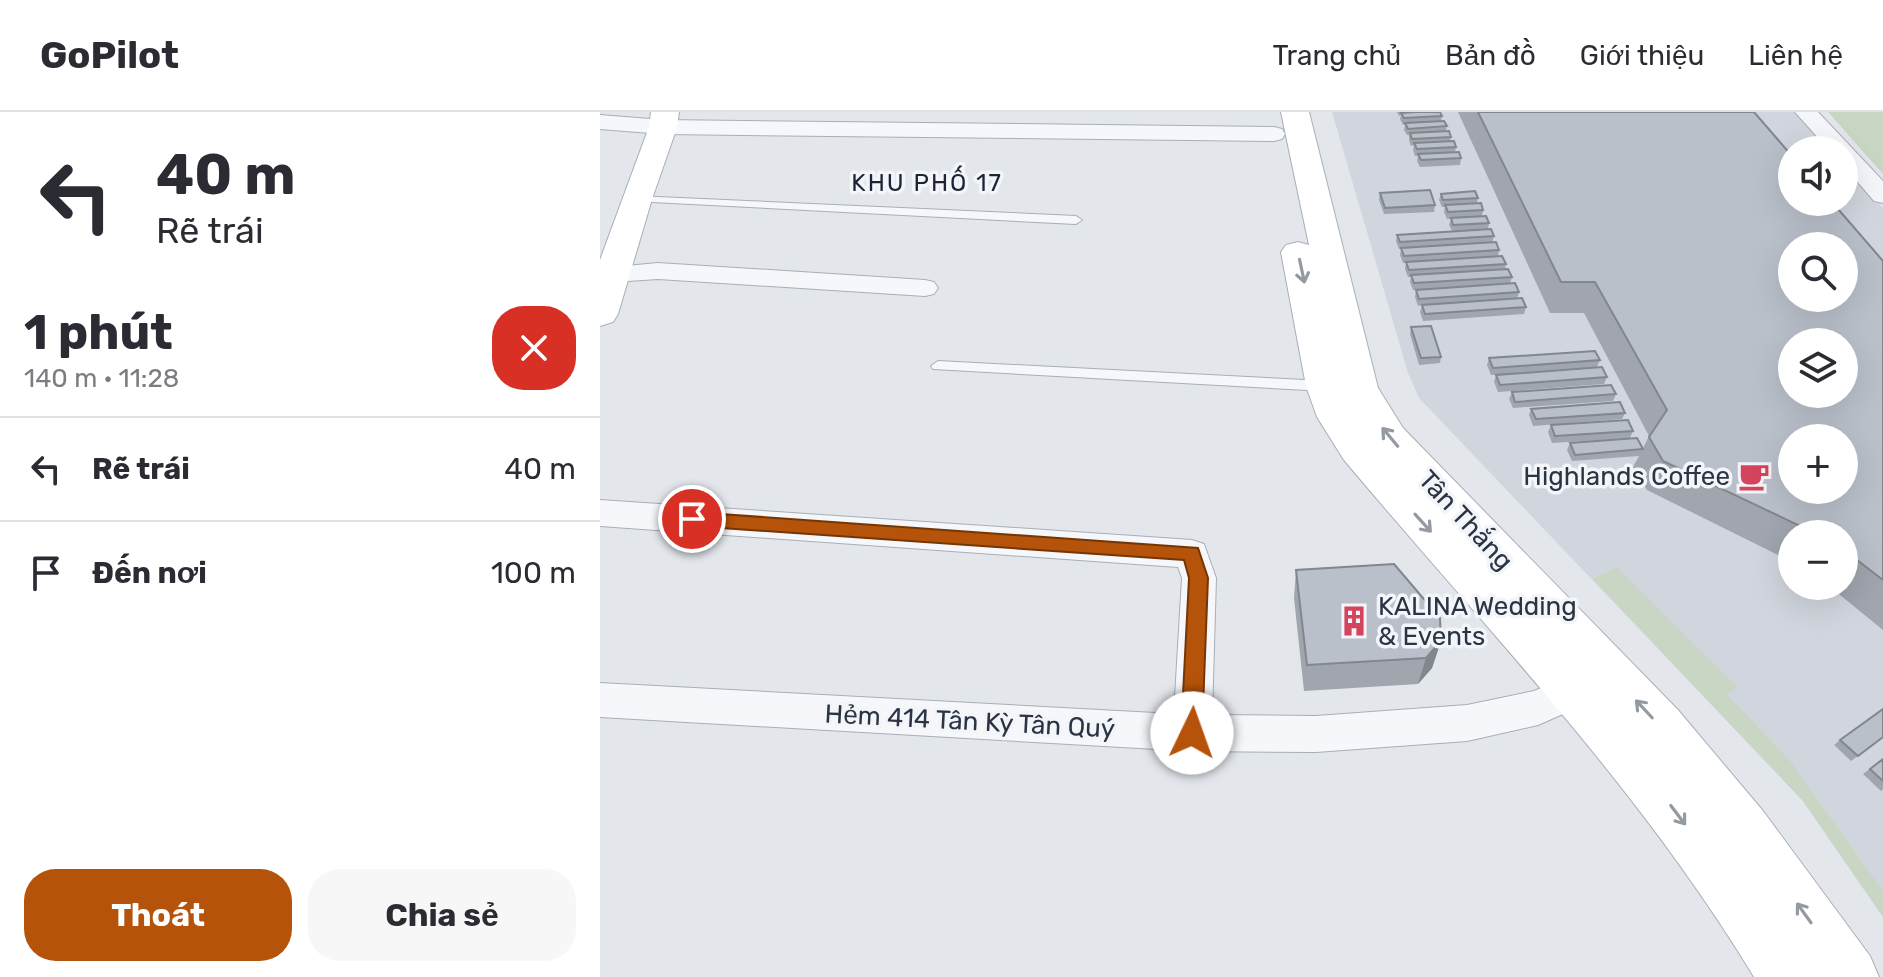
<!DOCTYPE html>
<html lang="vi">
<meta charset="utf-8">
<style>
:root{--surface:#fff;--page:#f7f7f7;--text:#2b2b33;--muted:#7c7c81;--line:#e1e1e2;--accent:#b45309}
body{margin:0;font-family:Rubik,sans-serif;background:var(--page);color:var(--text);height:100vh;display:flex;flex-direction:column;font-size:30px;white-space:nowrap}
*{box-sizing:border-box;margin:0}
p{font-size:26px;color:var(--muted)}
.icon{flex:none;width:44px;height:44px;fill:none;stroke:currentColor;stroke-width:2;stroke-linecap:round;stroke-linejoin:round}
.map{position:relative;flex:1;overflow:hidden}
.side{display:flex;flex-direction:column;background:var(--surface);width:600px}
.side>*{flex:none}
.top-card{background:#fff;color:var(--text);overflow:hidden}
.buttons{position:absolute;left:1178px;top:24px;display:grid;gap:16px}
.buttons a{display:grid;place-items:center;width:80px;height:80px;border-radius:50%;background:var(--surface);box-shadow:0 8px 32px #0002;font-size:40px}
.pin{position:absolute;display:grid;place-items:center;width:68px;height:68px;color:#fff;margin:-34px;border:4px solid #fff;border-radius:50%;box-shadow:0 2px 8px #0007}
.me{position:absolute;width:88px;margin:-44px;rotate:3deg;stroke-linejoin:round;filter:drop-shadow(0 0 6px #0008)}
.turn{display:flex;align-items:center;gap:28px;height:168px;padding:0 24px;font-size:36px}
.turn .icon{width:104px;height:104px;stroke-width:2.5}
.turn b{display:block;font-size:56px;line-height:68px}
.round{display:grid;place-items:center;flex:none;width:84px;height:84px;border-radius:32px;background:var(--page)}
.summary{display:flex;align-items:center;justify-content:space-between;height:136px;padding:0 24px}
h1{font-size:48px;font-weight:700;line-height:60px}
.primary-button{display:flex;gap:16px;margin-top:auto;padding:16px 24px}
.primary-button a{flex:1;height:92px;border-radius:32px;background:var(--accent);color:#fff;font-size:32px;font-weight:700;line-height:92px;text-align:center}
.primary-button a+a{background:var(--page);color:var(--text)}
ul{padding:0;list-style:none}
li{display:flex;align-items:center;gap:24px;height:104px;padding:0 24px;border-top:2px solid var(--line)}
li div{flex:1}
li b{display:block;font-size:30px}
li em{font-style:normal}
header{display:flex;align-items:center;gap:48px;box-sizing:border-box;height:112px;padding:0 40px;background:var(--surface);border-bottom:2px solid var(--line)}
header strong{font-size:38px}
nav{display:flex;gap:44px;margin-inline-start:auto;font-size:28px}
main{display:flex;flex:1;min-height:0}
.map>svg:first-child{display:block}
</style>
<header>
<strong>GoPilot</strong>
<nav><a>Trang chủ</a><a>Bản đồ</a><a>Giới thiệu</a><a>Liên hệ</a></nav>
</header>
<main>
<section class="side">
<div class="top-card">
<div class="turn"><svg class="icon" aria-label="left" viewBox="0 0 24 24"><path d="M17 20v-9H6M10 6l-5 5 5 5"/></svg><div><b>40 m</b>Rẽ trái</div></div>
</div>
<div class="summary"><div><h1>1 phút</h1><p>140 m · 11:28</p></div><a class="round" style="background:#d93025;color:#fff"><svg class="icon" aria-label="close" viewBox="0 0 24 24"><path d="M6 6l12 12M18 6L6 18"/></svg></a></div>
<ul>
<li><svg class="icon" aria-label="left" viewBox="0 0 24 24"><path d="M17 20v-9H6M10 6l-5 5 5 5"/></svg><div><b>Rẽ trái</b></div><em>40 m</em></li>
<li><svg class="icon" aria-label="arrive" viewBox="0 0 24 24"><path d="M6 21V4h12l-3 4 3 4H6"/></svg><div><b>Đến nơi</b></div><em>100 m</em></li>
</ul>
<div class="primary-button"><a>Thoát</a><a>Chia sẻ</a></div>
</section>
<div class="map">
<svg width="1283" height="865" viewBox="0 0 1283 865">
<rect width="100%" height="100%" fill="#e3e7ec"/>
<path fill="#d1d6de" fill-rule="evenodd" d="M732,0H1199L1233,38H1192V90H1244V51L1283,96V805L1203,689L819,286L808,261ZM1192,134H1244V186H1192ZM1192,230H1244V282H1192ZM1192,326H1244V378H1192ZM1192,422H1244V474H1192Z"/>
<path fill="#c9d6c4" d="M1228,0H1283V62Z
M1016,455L1137,575L1127,583L1188,646L1283,779V805L1203,689L993,467Z"/>
<g fill="none" stroke-linecap="round" stroke-linejoin="round">
<g stroke="#a8aeb7" stroke-width="2">
<path id="lane" d="M36,84L476,104L482,108L476,112L32,89L30,87Z
M338,249L725,269L732,274L725,279L333,257L331,254Z"/>
</g>
<g stroke="#a8aeb7" stroke-width="2">
<path id="street" d="M1195,0H1218L1283,69V91L1274,89L1244,54V38H1229Z
M0,3L63,8L674,15L682,17L685,22L682,27L674,29L63,22L0,17Z
M58,151L325,168L334,170L338,176L334,182L325,184L58,167L13,170L4,168L0,162L4,156Z
M0,388L592,428L604,432L616,466L612,603L716,604L867,593L934,579L975,562L988,567L994,579L988,591L938,613L867,629L716,640L592,639L0,605V571L574,602L582,466L578,455L0,414Z"/>
</g>
<g stroke="#a8aeb7" stroke-width="2">
<path id="secondary" d="M51,0H79L77,15L52,87L18,202L13,210L0,214V148L49,15Z
M681,0H709L778,276L803,316L1078,598L1163,699L1270,844L1279,865H1154C1039,675 886,517 744,348L717,305L706,274L681,140L686,133L698,130L709,133Z"/>
</g>
<use href="#lane" fill="#f6f7fa" fill-rule="evenodd"/>
<use href="#street" fill="#f6f7fa" fill-rule="evenodd"/>
<use href="#secondary" fill="#fff" fill-rule="evenodd"/>
</g>
<path fill="#a0a5ae" d="M797,0H840L842,4L841,9L847,14L846,19L851,25L850,29L856,35L855,40L861,46L860,53L820,55L817,49L818,44H815L813,38L814,33L811,34L809,28V23H807L804,18L805,13H803L800,7L801,3L799,4Z
M858,0H1154L1283,149V518L1229,474H1244V422H1192V450L1047,378L1033,355L1039,344L972,349L967,338L970,331L1043,336L1049,324L984,201H950Z
M780,81L835,93L834,100L784,102L779,88Z
M841,82L878,86L877,91L883,98L882,104L889,111L888,117L894,124L892,131L899,138L898,144L906,152L905,157L912,165L910,172L813,178L810,170L811,165H808L805,157L806,151H803L800,143L801,137H799L796,129L797,123L852,119L849,113L851,107H847L844,100L845,95H842L839,88Z
M816,178L919,180L917,187L926,195L924,202L823,209L820,200L822,193L818,194L815,185Z
M811,215L841,245L840,251L819,253L810,222Z
M889,246L1000,248L997,255L891,263L887,253Z
M896,263L1007,265L1004,272L898,280L894,270Z
M912,280L1016,282L1013,289L913,296L909,287Z
M931,297L1025,301L1022,307L933,314L929,303Z
M951,313L1033,319L1030,326L952,331L948,320Z
M696,458L841,529L832,556L818,572L704,579L694,486Z
M1283,626L1251,649L1234,633L1240,628Z
M1283,647V677L1281,679L1263,662Z"/>
<path fill="#82868d" d="M841,529L832,556L818,572L826,546Z"/>
<path fill="#bac0ca" stroke="#82868d" stroke-width="2" fill-rule="evenodd" d="M815,0H840L842,4L804,6L801,1Z
M878,0H1154L1192,44V90H1232L1283,149V468L1244,438V422H1217L1063,349L1049,325L1067,298L995,170H961ZM1192,134H1244V186H1192ZM1192,230H1244V282H1192ZM1192,326H1244V378H1192Z
M844,9L847,14L808,17L805,11Z
M849,19L851,25L812,27L810,21Z
M854,29L856,35L817,37L814,31Z
M859,40L861,46L821,48L818,42Z
M830,78L835,93L785,96L780,81Z
M875,79L878,86L843,88L841,82Z
M881,91L883,98L848,100L845,93Z
M886,104L889,111L853,113L851,106Z
M891,117L894,124L800,130L797,123Z
M896,130L899,138L804,144L801,136Z
M902,144L906,152L809,158L806,150Z
M908,157L912,165L814,171L811,163Z
M915,171L919,180L819,187L816,178Z
M922,186L926,195L825,202L822,193Z
M831,214L841,245L821,246L811,215Z
M995,239L1000,248L893,256L889,246Z
M1002,255L1007,265L900,273L896,263Z
M1011,273L1016,282L915,290L912,280Z
M1020,290L1025,301L936,307L931,297Z
M1028,308L1033,319L955,324L951,313Z
M1037,326L1043,337L975,343L970,331Z
M794,452L840,506L841,529L826,546L707,553L696,458Z
M1283,597V625L1258,644L1240,628Z
M1283,647V669L1270,657Z"/>
<defs><path id="oneway-shaft" d="M-6 0H5M1.5-3L5.5 0L1.5 3" fill="none" stroke-width="1.6" stroke-linecap="round" stroke-linejoin="round" transform="scale(2)"/></defs>
<g stroke="#949aa2">
<use href="#oneway-shaft" transform="translate(702 159) rotate(78)"/>
<use href="#oneway-shaft" transform="translate(790 325) rotate(-130)"/>
<use href="#oneway-shaft" transform="translate(823 411) rotate(48)"/>
<use href="#oneway-shaft" transform="translate(1044 597) rotate(-133)"/>
<use href="#oneway-shaft" transform="translate(1078 703) rotate(53)"/>
<use href="#oneway-shaft" transform="translate(1204 801) rotate(-126)"/>
</g>
<path fill="#b45309" stroke="#753606" stroke-width="2" d="M92,400L598,436L608,466L602,621L599,628L592,631L584,628L581,621L589,466L584,448L92,414L83,407Z"/>
<defs>
<g id="cafe-bare" transform="scale(2.4)"><path d="M-5.5-4.5H6V0H3Q3 3.5 0 3.5H-2.5Q-5.5 3.5-5.5 0ZM3-3.2v2h1.7v-2ZM-6 4.5H4V6H-6Z" fill="#d5445d" stroke="#f3f5f9" stroke-width="2.5" paint-order="stroke"/></g>
<g id="building-bare" transform="scale(2.4)"><path d="M-4-6H4V6H1V3H-1V6H-4ZM-2.5-4.3h1.7v1.8h-1.7ZM.8-4.3h1.7v1.8H.8ZM-2.5-1h1.7V.8h-1.7ZM.8-1h1.7V.8H.8Z" fill="#d5445d" stroke="#f3f5f9" stroke-width="2.5" paint-order="stroke"/></g>
</defs>
<g fill-rule="evenodd">
<use href="#cafe-bare" x="1154" y="364"/>
<use href="#building-bare" x="754" y="509"/>
</g>
<g text-anchor="middle" stroke-width="7" stroke-linejoin="round" paint-order="stroke">
<g font-size="24" letter-spacing="2" fill="#1c2536" stroke="#f3f5f9">
<text x="327" y="79">KHU PHỐ 17</text>
</g>
<g font-size="26" fill="#2a3445" stroke="#f3f5f9" text-anchor="end">
<text x="1130" y="373">Highlands Coffee</text>
<text x="778" y="503" text-anchor="start">KALINA Wedding<tspan x="778" dy="30">&amp; Events</tspan></text>
</g>
<g font-size="26" fill="#2a3445" stroke="#f3f5f9">
<text transform="translate(866 408) rotate(47)" y="9">Tân Thắng</text>
<text transform="translate(370 609) rotate(3)" y="9">Hẻm 414 Tân Kỳ Tân Quý</text>
</g>
</g>
</svg>
<div class="buttons">
<a><svg class="icon" aria-label="sound" viewBox="0 0 24 24"><path d="M4 9h4l5-4v14l-5-4H4zM17 9q2 3 0 6"/></svg></a>
<a><svg class="icon" aria-label="search" viewBox="0 0 24 24"><circle cx="10" cy="10" r="6"/><path d="M15 15l6 6"/></svg></a>
<a><svg class="icon" aria-label="layers" viewBox="0 0 24 24"><path d="M12 4l9 5-9 5-9-5zM3 14l9 5 9-5"/></svg></a>
<a>+</a>
<a>−</a>
</div>
<div class="pin" style="left:92px;top:407px;background:#d93025"><svg class="icon" aria-label="arrive" viewBox="0 0 24 24"><path d="M6 21V4h12l-3 4 3 4H6"/></svg></div>
<svg class="me" style="left:592px;top:621px" viewBox="-20 -20 40 40"><circle r="19" fill="#fff"/><path d="M0-13L10 11 0 6-10 11z" fill="#b45309"/></svg>
</div>
</main>
